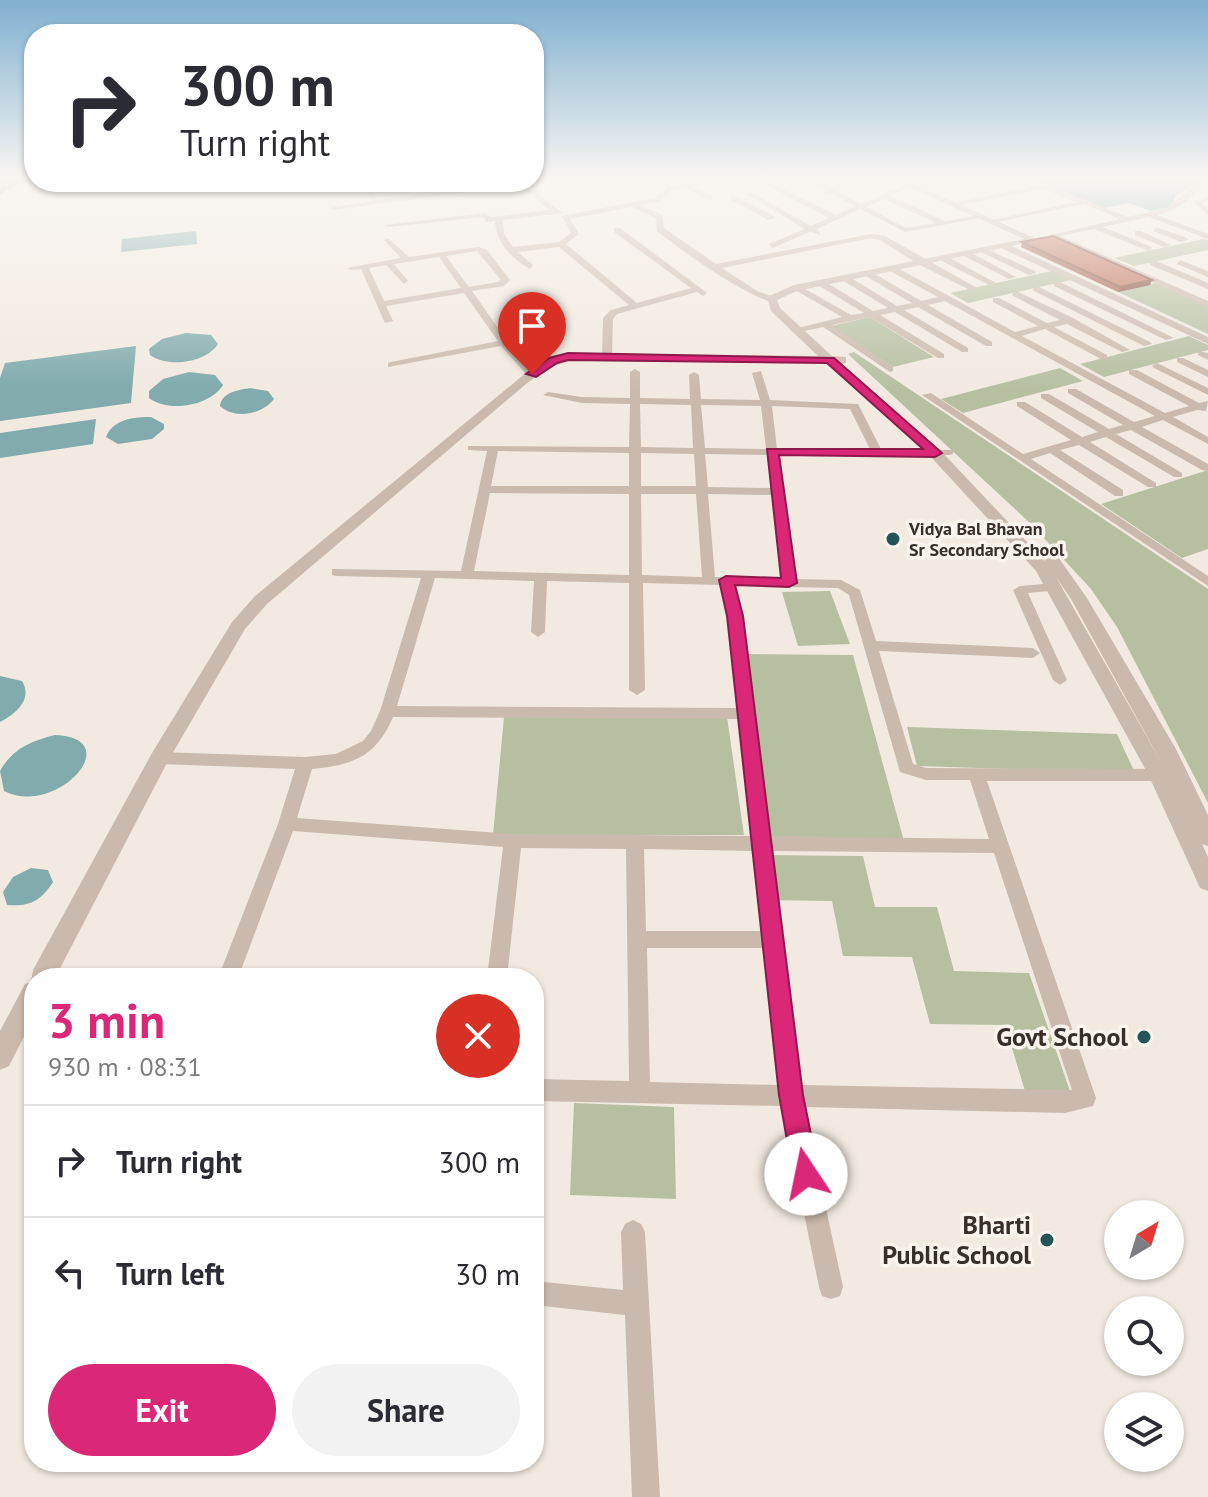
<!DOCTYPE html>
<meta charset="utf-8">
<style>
:root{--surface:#fff;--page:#f2f2f3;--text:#2b2b33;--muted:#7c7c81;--line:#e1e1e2;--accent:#db2777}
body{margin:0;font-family:"PT Sans",sans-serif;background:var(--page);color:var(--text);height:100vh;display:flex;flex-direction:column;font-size:30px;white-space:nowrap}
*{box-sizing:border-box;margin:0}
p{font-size:26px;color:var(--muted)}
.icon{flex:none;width:44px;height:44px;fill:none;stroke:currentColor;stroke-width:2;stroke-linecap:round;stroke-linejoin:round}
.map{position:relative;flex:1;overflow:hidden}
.side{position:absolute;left:24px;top:968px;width:520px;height:504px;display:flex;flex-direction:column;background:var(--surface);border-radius:32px;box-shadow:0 2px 6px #0004}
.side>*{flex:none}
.banner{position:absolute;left:24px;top:24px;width:520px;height:168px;border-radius:32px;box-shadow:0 2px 6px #0004;background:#fff;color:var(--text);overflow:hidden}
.needle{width:52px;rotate:38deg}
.buttons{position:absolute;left:1104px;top:1200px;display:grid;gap:16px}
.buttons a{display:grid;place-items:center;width:80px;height:80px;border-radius:50%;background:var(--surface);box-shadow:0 2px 6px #0004;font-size:40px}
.pin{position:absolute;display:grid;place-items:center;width:68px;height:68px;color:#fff;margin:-82px -34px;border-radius:50% 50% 50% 0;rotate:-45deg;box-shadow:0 0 8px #0007}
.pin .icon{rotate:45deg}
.me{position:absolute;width:88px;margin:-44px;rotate:349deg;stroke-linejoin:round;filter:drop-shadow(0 0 6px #0008)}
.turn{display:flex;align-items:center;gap:28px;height:168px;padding:0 24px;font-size:36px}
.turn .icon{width:104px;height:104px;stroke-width:2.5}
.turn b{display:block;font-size:56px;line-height:68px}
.round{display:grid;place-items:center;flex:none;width:84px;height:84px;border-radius:42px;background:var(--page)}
.overview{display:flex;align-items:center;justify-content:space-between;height:136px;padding:0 24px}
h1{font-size:48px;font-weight:800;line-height:60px;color:var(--accent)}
.primary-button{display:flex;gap:16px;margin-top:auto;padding:16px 24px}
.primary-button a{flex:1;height:92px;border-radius:48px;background:var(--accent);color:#fff;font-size:32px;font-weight:800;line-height:92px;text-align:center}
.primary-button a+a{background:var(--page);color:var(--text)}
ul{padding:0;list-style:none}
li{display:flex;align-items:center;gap:24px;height:112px;padding:0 24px;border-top:2px solid var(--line)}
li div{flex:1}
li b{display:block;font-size:30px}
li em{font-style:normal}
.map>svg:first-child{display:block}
</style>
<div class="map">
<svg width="1208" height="1497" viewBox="0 0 1208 1497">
<rect width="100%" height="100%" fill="#f2eae1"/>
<path fill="#b6c0a1" d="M1204,239L1208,240V250L1134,266L1114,258Z
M1052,271L1071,280L968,303L950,293Z
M1156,283L1208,306V334L1118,292Z
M870,317L934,357L893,367L831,326Z
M1189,336L1208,345V350L1104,377L1080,364Z
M854,352L1208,589V803L1117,627L1091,589L1030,523L848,354Z
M1060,368L1083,381L963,413L941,399Z
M1208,470V549L1182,558L1101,504Z
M830,591L850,644L798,646L782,592Z
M742,654L853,655L904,841L771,840Z
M504,717H727L744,835H493Z
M907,727L1117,734L1135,773L917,766Z
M762,855L863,856L875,907H937L954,971L1029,973L1070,1091H1025L1005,1025L930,1024L912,957L843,956L832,901L768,900Z
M574,1103L674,1107L676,1199L570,1195Z"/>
<path fill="#81abad" d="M1029,178H1203L1176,196L1170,207L1151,211L1129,203L1104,208Z
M196,231L197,244L121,252L122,239Z
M186,333L211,335L218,344C206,363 168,368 150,355L149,349L162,339Z
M136,346L131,403L0,421V378L5,363Z
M189,372L215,375L223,385C210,406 169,413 149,398V391L163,379Z
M250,388L268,391L274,399C263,414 235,420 220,406C222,392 238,390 250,388Z
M151,417L164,424V429L152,439L118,444L106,437C113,419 134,417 151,417Z
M96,419L93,444L0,458V433Z
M0,676L22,681C33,699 16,714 0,722Z
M55,735C129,738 56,818 4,791L0,771C12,749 31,741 55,735Z
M31,868L48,870L53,882C41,901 29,907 7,905L3,892L13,877Z"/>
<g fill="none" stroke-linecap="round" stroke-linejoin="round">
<path fill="#cabaad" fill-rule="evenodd" d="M14,178H20L17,183L0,186V182Z
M752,178H761L836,215L855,206L832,194L823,196L826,191L804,178H812L831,188L846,178H854L836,191L861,204L909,183L911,186L890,196L945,221L982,215L986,217L905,232L860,209L817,229L821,235L810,232L772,248L769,244L805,229L748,195V193H752L811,226L829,218ZM884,199L936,223L906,228L866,207Z
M962,178H978L916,190L913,188Z
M1019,178H1028L1128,217L1167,208L1202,178H1208C1196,196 1179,210 1157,215L1208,234V239L1149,217L1103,227L1152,247L1149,251L1094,229L1060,236L1208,301V307L1052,238L1034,242L1030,240L1120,219L1084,204L992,223L988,221L1076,202L1043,189L953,206L949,204L1036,186Z
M513,182H524L562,213L503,220L504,234L513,247L559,242L571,233L562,216L654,198L671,186L673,189L659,202L640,205L663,215L664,228L716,264L871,234L885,236L977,288L970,290L918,264L880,240L871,238L722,268L757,291L774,297L775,299L771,302C740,292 683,252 657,231L656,218L632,207L570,219L579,234L566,244L637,303L691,288L614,232V228H620L707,293L703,296L697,292L617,314L613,319L612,357L607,360L602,357L603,318L611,310L629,305L559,247L518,252L533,265L530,269C512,259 496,243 495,221L486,222L483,217L389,227L385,225L485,213L491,217L549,210L519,185L333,210L329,208L372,201L362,185L365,183L378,200Z
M685,185L715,197L708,199L685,187Z
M731,194L774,216L775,218L768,220L728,198Z
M1208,196V200L1202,203L1208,209V215L1193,202Z
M1156,227L1187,238L1188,240L1181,242L1153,231Z
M1135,231H1141L1171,245L1164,247L1135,235Z
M388,238L409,257L478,247L486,249L510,280L504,286L472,291L510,345L536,372V376H528L501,346L388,367V363L391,362L498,341L464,293L386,306L393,321L385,323L361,269L351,270L347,268L401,258L384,240ZM477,251L501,280L498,282L469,287L446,256ZM439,257L461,288L384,301L369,268L386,265L404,284L408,281L394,264Z
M1001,244H1007L1208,337V344L1001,248Z
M984,248L1035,271L1036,273L1029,275L981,252Z
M962,251H968L1016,277L1009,279L962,255Z
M940,256H946L996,283L989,285L940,260Z
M1180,260L1208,271V277L1177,264Z
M1150,261H1156L1208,283V289L1150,265Z
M888,266H894L1015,332L1038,326L993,302V298H999L1047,323L1060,320L1013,296L1012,294L1016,291L1073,318L1130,350L1122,352L1067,324L1054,327L1107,355V359H1101L1045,329L1022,336L1165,413L1189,406L1129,374V370H1137L1199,403L1208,401L1206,411L1197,410L1173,417L1208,437V444L1163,420L1142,427L1208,464V471L1202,470L1131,430L1116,434L1182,473V477H1174L1106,437L1090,442L1156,483V487H1148L1079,445L1060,450L1123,490V496H1115L1050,453L1031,459L1208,576V586L922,395L931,393L1023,454L1071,440L1017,406V402H1025L1082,437L1098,432L1041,398V394H1049L1109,429L1123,425L1068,393V389H1076L1134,422L1155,416L945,301L928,305L992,342V346H986L918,307L904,310L968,348V352H962L895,312L880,315L944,354V358H938L870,317L832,325L893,367V371L890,372L823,327L795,333L790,330L842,317L795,290L794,288L798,285L851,315L864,313L818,285V281H824L873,311L888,308L842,280V276H848L897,306L912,303L864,275V271H870L921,301L938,297L888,270Z
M1054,282H1060L1174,338L1166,340L1054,286Z
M1037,286L1150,342L1152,344L1144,346L1034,291L1033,289Z
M1198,351L1208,353V360L1198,355Z
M1177,358H1183L1208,370V377L1177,362Z
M1157,363L1208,388V395L1154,368L1152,366Z
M635,369L640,372V398L690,399L689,375L694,372L699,375L701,399L760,400L752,373L761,371L770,400L858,404L881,449L953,450V454L949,455H778L795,579L841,580L860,590L876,641L1033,648L1040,653L1033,658L879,651L913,764L926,768L1167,769L1173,771L1175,775L1173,779L1167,781H987L1096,1098L1093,1106L1065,1113L804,1107L843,1287L840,1296L831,1299L822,1296L819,1287L782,1106L534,1101V1079L629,1081L626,849L521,848L507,978H487L503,847L293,831L238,978H218L278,824L295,769L159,764L153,762L151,758L153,754L159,752L305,757L336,754L363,741L371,731L380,711L421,578L337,576L332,575V569L461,571L487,451L468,450V446L629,447L630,404L582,403L543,395L548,392L582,397L630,398V372ZM640,404L691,405L693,448L641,447ZM701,405L761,406L766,449L705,448ZM772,406L850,409L870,449H777ZM498,451L629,453V486H491ZM641,453L694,454L696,486H641ZM705,454L767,455L771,488L708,487ZM490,493L629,494V575L474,571ZM641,494H696L702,577L642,575ZM708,494L772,495L782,578L715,577ZM435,578L534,581L531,632L538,637L545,632L547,581L629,583V690L637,695L645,690L643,583L721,585L728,616L738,708L397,706ZM734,586L838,588L849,595L900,772L926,780H970L989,839L769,836L742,616ZM393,717L739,719L752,836L513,834L297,818L312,769C353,765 376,757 393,717ZM644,849L754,851L762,931H646ZM771,851L994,853L1072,1090L801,1085ZM647,948H764L779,1085L650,1082Z
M1055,583L1062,587L1060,590L1028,593L1067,680L1060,685L1053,680L1013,590L1020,586Z
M633,1220L641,1224L645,1232L660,1497H632L625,1315L534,1305V1281L623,1290L621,1232L625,1224Z"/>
<path fill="#cabaad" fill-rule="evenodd" d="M648,178H659L672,185L726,178L671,191Z
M890,178H901L1039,240L797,291L777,300L780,308L832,356L846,357V363L841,364L940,450L1045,561L1046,557H1058L1087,598L1176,749L1208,815V846L1202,844L1208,857V891L1200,888L1148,774L1036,571L930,456L826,363L569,361L546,369L526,384L267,604L245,629L168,761L55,978H34V1017L9,1066L0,1070V1031L25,984L31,982L33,970L152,753L232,622L255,596L538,363L568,353L818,356L771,311L767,297L794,285L1024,239ZM1056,577L1071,599L1164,767Z"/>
<path fill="#9d8a7e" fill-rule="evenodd" d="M34,178L36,182L17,184L0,194V187L12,180Z"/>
</g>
<path fill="#a35e47" d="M1022,242L1152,280L1150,285L1118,292L1021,247Z"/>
<path fill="#854c39" d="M1152,280L1150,285L1118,292L1120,287Z"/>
<path fill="#be6d52" stroke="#854c39" stroke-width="2" d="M1053,236L1152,280L1120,287L1022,242Z"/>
<linearGradient id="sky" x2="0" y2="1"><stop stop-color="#7fb0d0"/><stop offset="0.46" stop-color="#f9f6f2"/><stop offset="1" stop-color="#f9f6f2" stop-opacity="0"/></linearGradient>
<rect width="1208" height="388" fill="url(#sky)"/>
<path fill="#db2777" stroke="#8e194d" stroke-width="2" d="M568,353L834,358L942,453L935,457L779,455L797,583L789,587L735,585L743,616L803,1095L819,1174L815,1183L806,1187L797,1183L793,1174L779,1095L727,616L719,580L726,576L781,578L767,449H923L827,363L568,360L557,363L536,377L526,374L549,358Z"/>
<g fill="#235458" stroke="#f9f4ed" stroke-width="3">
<circle cx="893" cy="539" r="8"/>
<circle cx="1144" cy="1037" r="8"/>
<circle cx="1047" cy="1240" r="8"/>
</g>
<g text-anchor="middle" stroke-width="7" stroke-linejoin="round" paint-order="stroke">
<g font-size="18" font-weight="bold" fill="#382f2b" stroke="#f9f4ed" text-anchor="start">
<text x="909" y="535">Vidya Bal Bhavan<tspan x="909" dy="21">Sr Secondary School</tspan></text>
</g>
<g font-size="26" font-weight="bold" fill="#382f2b" stroke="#f9f4ed" text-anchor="end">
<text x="1128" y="1046">Govt School</text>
<text x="1031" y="1234">Bharti<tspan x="1031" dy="30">Public School</tspan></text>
</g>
</g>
</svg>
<div class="buttons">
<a><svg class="needle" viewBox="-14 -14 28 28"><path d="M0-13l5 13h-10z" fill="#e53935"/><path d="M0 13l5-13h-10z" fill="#7c7c81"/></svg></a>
<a><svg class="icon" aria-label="search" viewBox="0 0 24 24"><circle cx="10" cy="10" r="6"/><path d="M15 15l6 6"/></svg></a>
<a><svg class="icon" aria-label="layers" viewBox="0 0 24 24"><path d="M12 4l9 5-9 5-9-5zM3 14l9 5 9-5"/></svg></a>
</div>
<div class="pin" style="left:532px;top:374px;background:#d93025"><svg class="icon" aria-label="arrive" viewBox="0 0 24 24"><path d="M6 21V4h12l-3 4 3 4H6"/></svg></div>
<svg class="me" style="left:806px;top:1174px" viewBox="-20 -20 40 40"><circle r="19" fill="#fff"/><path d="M0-13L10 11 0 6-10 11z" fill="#db2777"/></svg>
<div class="banner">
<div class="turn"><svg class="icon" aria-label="right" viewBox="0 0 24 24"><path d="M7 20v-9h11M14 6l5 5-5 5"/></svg><div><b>300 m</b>Turn right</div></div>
</div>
<section class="side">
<div class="overview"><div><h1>3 min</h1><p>930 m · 08:31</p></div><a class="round" style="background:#d93025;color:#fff"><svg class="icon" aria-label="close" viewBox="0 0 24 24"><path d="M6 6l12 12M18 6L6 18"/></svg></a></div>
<ul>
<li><svg class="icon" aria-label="right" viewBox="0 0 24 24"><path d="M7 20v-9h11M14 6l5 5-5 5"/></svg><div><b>Turn right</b></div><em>300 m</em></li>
<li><svg class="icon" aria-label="left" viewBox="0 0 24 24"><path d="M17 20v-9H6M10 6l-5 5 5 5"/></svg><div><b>Turn left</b></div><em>30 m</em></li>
</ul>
<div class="primary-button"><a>Exit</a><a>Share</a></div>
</section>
</div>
